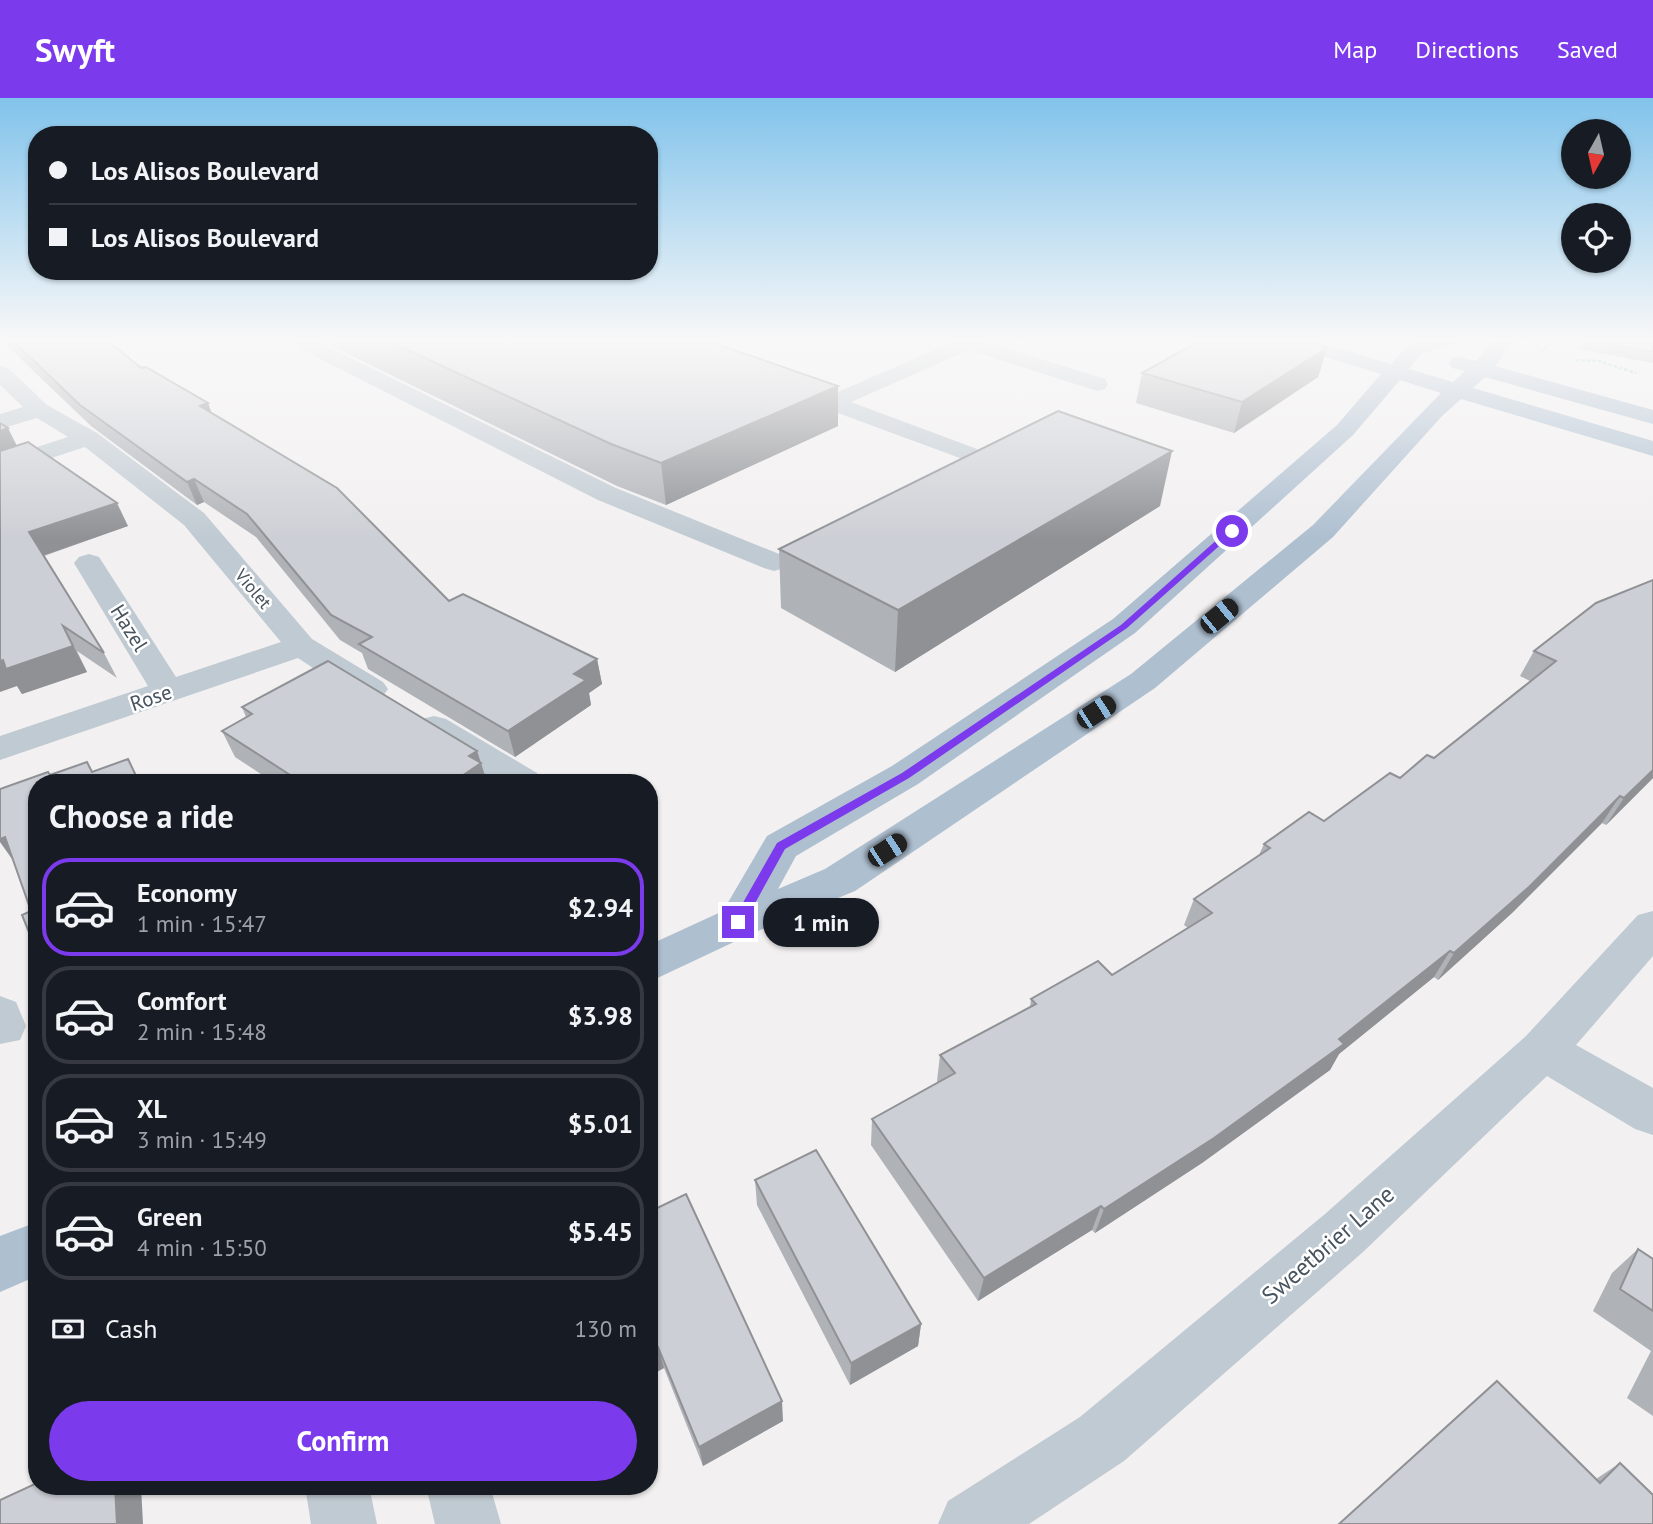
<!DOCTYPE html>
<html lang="en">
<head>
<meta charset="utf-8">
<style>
	body { margin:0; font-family:"PT Sans",sans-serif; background:#20242c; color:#f1f3f6; height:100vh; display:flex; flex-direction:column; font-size:26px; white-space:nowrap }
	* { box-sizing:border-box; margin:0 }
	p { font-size:23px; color:#9ea1a6 }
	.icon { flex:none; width:38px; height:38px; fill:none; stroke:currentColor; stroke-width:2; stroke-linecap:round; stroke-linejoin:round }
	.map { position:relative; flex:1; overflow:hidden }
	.drawer { position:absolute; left:28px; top:676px; width:630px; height:721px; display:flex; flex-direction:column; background:#171b24; border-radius:28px; box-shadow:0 2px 5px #0004 }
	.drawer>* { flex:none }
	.banner { position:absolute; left:28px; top:28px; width:630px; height:154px; border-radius:28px; box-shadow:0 2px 5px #0004; display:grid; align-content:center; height:154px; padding:0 21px; background:#171b24 }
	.needle { width:46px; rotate:188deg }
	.tools { position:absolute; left:1561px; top:21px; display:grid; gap:14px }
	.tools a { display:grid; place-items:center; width:70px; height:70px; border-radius:50%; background:#171b24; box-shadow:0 2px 5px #0004; font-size:35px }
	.end { position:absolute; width:32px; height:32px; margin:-16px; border:9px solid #7c3aed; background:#fff; box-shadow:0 0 0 4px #fff }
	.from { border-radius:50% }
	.bubble { position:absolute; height:49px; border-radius:24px; background:#171b24; box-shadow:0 2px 5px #0004; font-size:23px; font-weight:700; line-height:49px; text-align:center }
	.car { position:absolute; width:21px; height:42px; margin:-21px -10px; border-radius:9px; box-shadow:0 0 5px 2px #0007; background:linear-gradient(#222 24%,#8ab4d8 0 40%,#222 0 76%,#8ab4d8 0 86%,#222 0) }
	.banner b { display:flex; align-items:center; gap:24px; height:66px; font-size:26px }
	.banner b+b { border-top:2px solid #363941 }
	.banner i { width:18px; height:18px; background:#f1f3f6 }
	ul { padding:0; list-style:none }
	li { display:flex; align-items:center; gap:21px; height:98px; margin:0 14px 10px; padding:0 7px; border:4px solid #363941; border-radius:28px }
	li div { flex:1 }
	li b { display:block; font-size:26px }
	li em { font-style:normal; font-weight:700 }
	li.active { border-color:#7c3aed }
	li>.icon { width:63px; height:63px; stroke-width:1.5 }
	h2 { padding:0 21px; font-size:32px; line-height:84px }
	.pay { display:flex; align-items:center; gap:18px; height:77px; padding:0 21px; font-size:26px }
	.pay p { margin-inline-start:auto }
	.button { display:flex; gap:14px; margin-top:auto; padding:14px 21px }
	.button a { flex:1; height:80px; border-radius:42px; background:#7c3aed; color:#fff; font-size:28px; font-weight:700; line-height:80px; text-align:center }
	header { display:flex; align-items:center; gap:42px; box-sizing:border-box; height:98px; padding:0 35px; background:#7c3aed; color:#fff }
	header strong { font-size:33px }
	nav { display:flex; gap:38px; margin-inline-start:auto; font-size:24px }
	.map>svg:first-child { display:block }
</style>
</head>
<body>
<header>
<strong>Swyft</strong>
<nav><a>Map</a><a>Directions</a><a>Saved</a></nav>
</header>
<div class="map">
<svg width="1653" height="1426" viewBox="0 0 1653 1426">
	<rect width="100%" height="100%" fill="#f2f0f0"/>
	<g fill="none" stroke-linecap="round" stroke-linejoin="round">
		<g stroke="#72d1a3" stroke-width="2.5" stroke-dasharray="3.5 2" stroke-linecap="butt">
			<polyline points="1541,255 1553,241"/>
			<polyline points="1576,262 1599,263 1636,275"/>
		</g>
		<g fill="#c0cad2" fill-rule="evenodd">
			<polygon points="286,241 312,241 616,390 784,458 789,464 784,470 774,473 764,470 598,402 289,245"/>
			<polygon points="944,241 987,241 985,244 1105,281 1108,286 1105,291 1097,293 969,252 851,304 977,351 980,356 977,361 968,363 781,294 778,289 781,284 797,284 831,297 948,246"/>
			<path d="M 0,268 L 8,270 L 47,307 L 97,335 L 204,415 L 312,541 L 383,584 L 388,591 L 383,598 C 354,605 322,575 298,560 L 0,662 L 0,638 L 148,588 L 74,465 L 79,459 L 89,456 L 99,459 L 176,579 L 281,544 L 184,427 L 85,349 L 0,377 L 0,361 L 68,339 L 37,320 L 0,331 L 0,316 L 23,309 L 0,287 Z"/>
			<polygon points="434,618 446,621 537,675 543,684 497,684 422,637 416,629 422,621"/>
			<polygon points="1653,813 1653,858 1576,947 1653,990 1653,1037 1635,1031 1547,978 1363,1154 1124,1363 1029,1426 938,1426 948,1403 1080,1319 1325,1116 1526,938 1638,817"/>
			<polygon points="0,898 16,904 26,928 20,942 0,946"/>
			<polygon points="305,1388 369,1388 377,1426 311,1426"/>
			<polygon points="426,1388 490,1388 501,1426 435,1426"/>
		</g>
		<g fill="#aebfd0" fill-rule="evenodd">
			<path d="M 1276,241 L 1308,241 L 1391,266 C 1415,238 1424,241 1459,241 L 1456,245 L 1421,256 L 1409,271 L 1453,284 L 1465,273 L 1452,270 L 1449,265 L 1452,260 L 1460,259 L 1476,263 L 1494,241 L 1515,241 L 1495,268 L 1653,312 L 1653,326 L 1485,279 L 1473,290 L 1653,343 L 1653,358 L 1461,301 L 1442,318 L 1333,439 L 1155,590 L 855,793 L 753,835 L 649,884 L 649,847 L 723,813 L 767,738 L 892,668 L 1113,521 L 1337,327 L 1381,276 L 1279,245 ZM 1400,282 L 1441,295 L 1313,427 L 1131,576 L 825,771 L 778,791 L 796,758 L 918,686 L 1135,535 L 1353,337 Z"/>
			<polygon points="37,1124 37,1178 0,1194 0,1138"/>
		</g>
	</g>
	<g fill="#afb2b7">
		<polygon points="0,241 100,241 141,270 211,314 449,503 597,561 602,586 589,595 591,607 515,659 368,571 362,555 340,542 256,439 204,404 197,407 91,328"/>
		<polygon points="326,241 702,241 838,288 838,328 666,407 617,388 332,248 330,243"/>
		<polygon points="1582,241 1653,241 1653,265 1578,251"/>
		<polygon points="1327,250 1318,279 1234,335 1136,305 1142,275"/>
		<polygon points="17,348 128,428 44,458 104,555 117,580 77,553 87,574 22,596 17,588"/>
		<polygon points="1160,408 895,574 781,510 779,451"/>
		<polygon points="1596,505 1653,680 1606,727 1602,725 1512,815 1438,882 1434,879 1339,956 1330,972 1202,1065 1095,1135 1092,1132 978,1203 871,1047 872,1021 938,985 937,983 940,957 1030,909 1031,901 1112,877 1188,830 1184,827 1194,801 1259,757 1264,746 1324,723 1434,660 1530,583 1520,578 1534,553"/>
		<polygon points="242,609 477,653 487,684 273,684 235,659 222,633 246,619"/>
		<polygon points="755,1082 921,1226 918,1248 850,1287 757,1107"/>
		<polygon points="649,1114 783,1323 703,1368 664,1270 649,1278"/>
		<polygon points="1638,1151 1653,1161 1653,1318 1627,1300 1651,1253 1593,1213 1612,1175"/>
		<polygon points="1620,1365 1653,1397 1339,1426 1596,1381"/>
	</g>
	<g fill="#8f9195">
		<polygon points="1327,250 1318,279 1234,335 1242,304"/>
		<polygon points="838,288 838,328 666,407 661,365"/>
		<polygon points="208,305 216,327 200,308"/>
		<polygon points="8,330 19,352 0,359 0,333"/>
		<polygon points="1172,353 1160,408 895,574 898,512"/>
		<polygon points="194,381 204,404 197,407 187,384"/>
		<polygon points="117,405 128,428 42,458 29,434"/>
		<polygon points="63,528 87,574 22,596 17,588 0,594 0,563"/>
		<polygon points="597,561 602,586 589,595 591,607 515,659 508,633 574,576"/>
		<polygon points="477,653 487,684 453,684 469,658"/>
		<polygon points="1653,672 1653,680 1606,727 1624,700"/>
		<polygon points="1620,698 1602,725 1512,815 1438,882 1454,855"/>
		<polygon points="5,739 17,768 0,744 0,741"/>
		<polygon points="1450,853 1434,879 1339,956 1330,972 1202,1065 1095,1135 1104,1111 1339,941"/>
		<polygon points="1101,1108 1092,1132 978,1203 984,1180"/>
		<polygon points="921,1226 918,1248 850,1287 851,1265"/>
		<polygon points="658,1249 664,1270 649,1278 649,1253"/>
		<polygon points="782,1303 783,1323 703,1368 699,1349"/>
		<polygon points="115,1388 141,1388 143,1426 117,1426"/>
	</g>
	<g fill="#cccfd5" stroke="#8f9195" stroke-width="2">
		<polygon points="11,241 100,241 116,249 141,270 146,269 208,305 200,308 337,390 449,503 463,496 597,561 574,576 586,582 508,633 359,546 372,539 331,517 247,416 194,381 187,384 80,307"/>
		<polygon points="384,241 702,241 838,288 661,365 611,346"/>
		<polygon points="1203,241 1292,241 1327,250 1242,304 1142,275"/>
		<polygon points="1582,241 1653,241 1653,254"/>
		<polygon points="1058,313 1172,353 898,512 779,451"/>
		<polygon points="0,325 8,330 0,333"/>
		<polygon points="28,344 117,405 29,434 104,555 63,528 73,548 6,571 3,562 0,563 0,353"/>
		<polygon points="1653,482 1653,672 1624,700 1620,698 1529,789 1454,855 1450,853 1339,941 1344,946 1214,1040 1104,1111 1101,1108 984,1180 872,1021 955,975 940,957 1036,906 1031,901 1098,863 1112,877 1212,815 1194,801 1270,750 1264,746 1309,714 1324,723 1390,675 1400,680 1427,657 1434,660 1556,563 1534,553 1596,505"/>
		<polygon points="328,563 477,653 469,658 481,665 453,684 301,684 222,633 252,616 242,609"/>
		<polygon points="128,661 139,684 37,684 37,854 22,817 31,813 5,739 0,741 0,691 48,674 50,677 87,664 92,674"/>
		<polygon points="816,1052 921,1226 851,1265 755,1082"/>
		<polygon points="686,1096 782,1303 699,1349 658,1249 649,1253 649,1114"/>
		<polygon points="1638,1151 1653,1161 1653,1213 1620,1191"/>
		<polygon points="1497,1283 1600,1385 1620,1365 1653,1397 1653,1426 1339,1426"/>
		<polygon points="37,1385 37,1388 115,1388 117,1426 0,1426 0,1402"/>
	</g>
	<linearGradient id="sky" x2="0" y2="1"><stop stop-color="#81c3eb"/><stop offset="0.55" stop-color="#f9f8f8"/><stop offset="1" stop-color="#f9f8f8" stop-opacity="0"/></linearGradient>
	<rect width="1653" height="441" fill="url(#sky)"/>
	<polygon fill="#7c3aed" points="1229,431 1236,433 1127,530 909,680 785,751 743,827 734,827 732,824 777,745 902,675 1121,527"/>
	<g text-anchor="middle" stroke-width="5" stroke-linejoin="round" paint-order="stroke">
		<g font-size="18" fill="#47535e" stroke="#fff">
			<text transform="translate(253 491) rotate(50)" y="6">Violet</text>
		</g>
		<g font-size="21" fill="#47535e" stroke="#fff">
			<text transform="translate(129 530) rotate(58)" y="7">Hazel</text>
			<text transform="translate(151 600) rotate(-19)" y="7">Rose</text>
		</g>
		<g font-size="24" fill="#47535e" stroke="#fff">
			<text transform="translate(1328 1147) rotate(-41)" y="8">Sweetbrier Lane</text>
		</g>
	</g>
</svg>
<div class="tools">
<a><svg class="needle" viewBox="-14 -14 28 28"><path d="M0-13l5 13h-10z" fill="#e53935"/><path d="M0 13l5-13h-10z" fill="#9ea1a6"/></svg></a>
<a><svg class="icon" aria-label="locate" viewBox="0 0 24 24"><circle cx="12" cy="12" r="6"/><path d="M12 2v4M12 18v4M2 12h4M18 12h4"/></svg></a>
</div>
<i class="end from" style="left:1232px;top:433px"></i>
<i class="end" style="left:738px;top:824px"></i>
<div class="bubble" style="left:763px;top:800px;width:116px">1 min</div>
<i class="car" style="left:1219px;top:518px;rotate:51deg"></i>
<i class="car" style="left:1096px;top:614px;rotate:57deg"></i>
<i class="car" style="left:887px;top:752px;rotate:57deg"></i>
<div class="banner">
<b><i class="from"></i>Los Alisos Boulevard</b>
<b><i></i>Los Alisos Boulevard</b>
</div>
<section class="drawer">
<h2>Choose a ride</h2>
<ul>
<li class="active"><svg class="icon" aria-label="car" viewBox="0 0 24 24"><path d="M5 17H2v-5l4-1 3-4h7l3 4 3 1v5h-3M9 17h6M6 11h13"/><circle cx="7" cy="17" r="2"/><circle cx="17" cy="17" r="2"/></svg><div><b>Economy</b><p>1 min · 15:47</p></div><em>$2.94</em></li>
<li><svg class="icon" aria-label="car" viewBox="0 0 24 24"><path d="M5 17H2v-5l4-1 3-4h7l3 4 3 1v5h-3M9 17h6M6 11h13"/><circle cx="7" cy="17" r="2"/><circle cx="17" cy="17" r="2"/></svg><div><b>Comfort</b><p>2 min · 15:48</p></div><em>$3.98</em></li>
<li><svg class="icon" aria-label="car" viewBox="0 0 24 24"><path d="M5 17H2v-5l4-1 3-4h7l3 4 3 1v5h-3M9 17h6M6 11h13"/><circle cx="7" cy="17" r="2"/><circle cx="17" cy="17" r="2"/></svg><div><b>XL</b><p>3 min · 15:49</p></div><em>$5.01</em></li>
<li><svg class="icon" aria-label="car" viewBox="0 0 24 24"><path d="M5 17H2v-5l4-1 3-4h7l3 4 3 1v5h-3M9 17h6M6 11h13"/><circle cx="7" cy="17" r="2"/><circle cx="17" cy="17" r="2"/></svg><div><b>Green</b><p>4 min · 15:50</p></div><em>$5.45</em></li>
</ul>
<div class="pay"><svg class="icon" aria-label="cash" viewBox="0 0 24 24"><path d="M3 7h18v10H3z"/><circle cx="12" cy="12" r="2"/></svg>Cash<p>130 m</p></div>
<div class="button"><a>Confirm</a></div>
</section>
</div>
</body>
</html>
